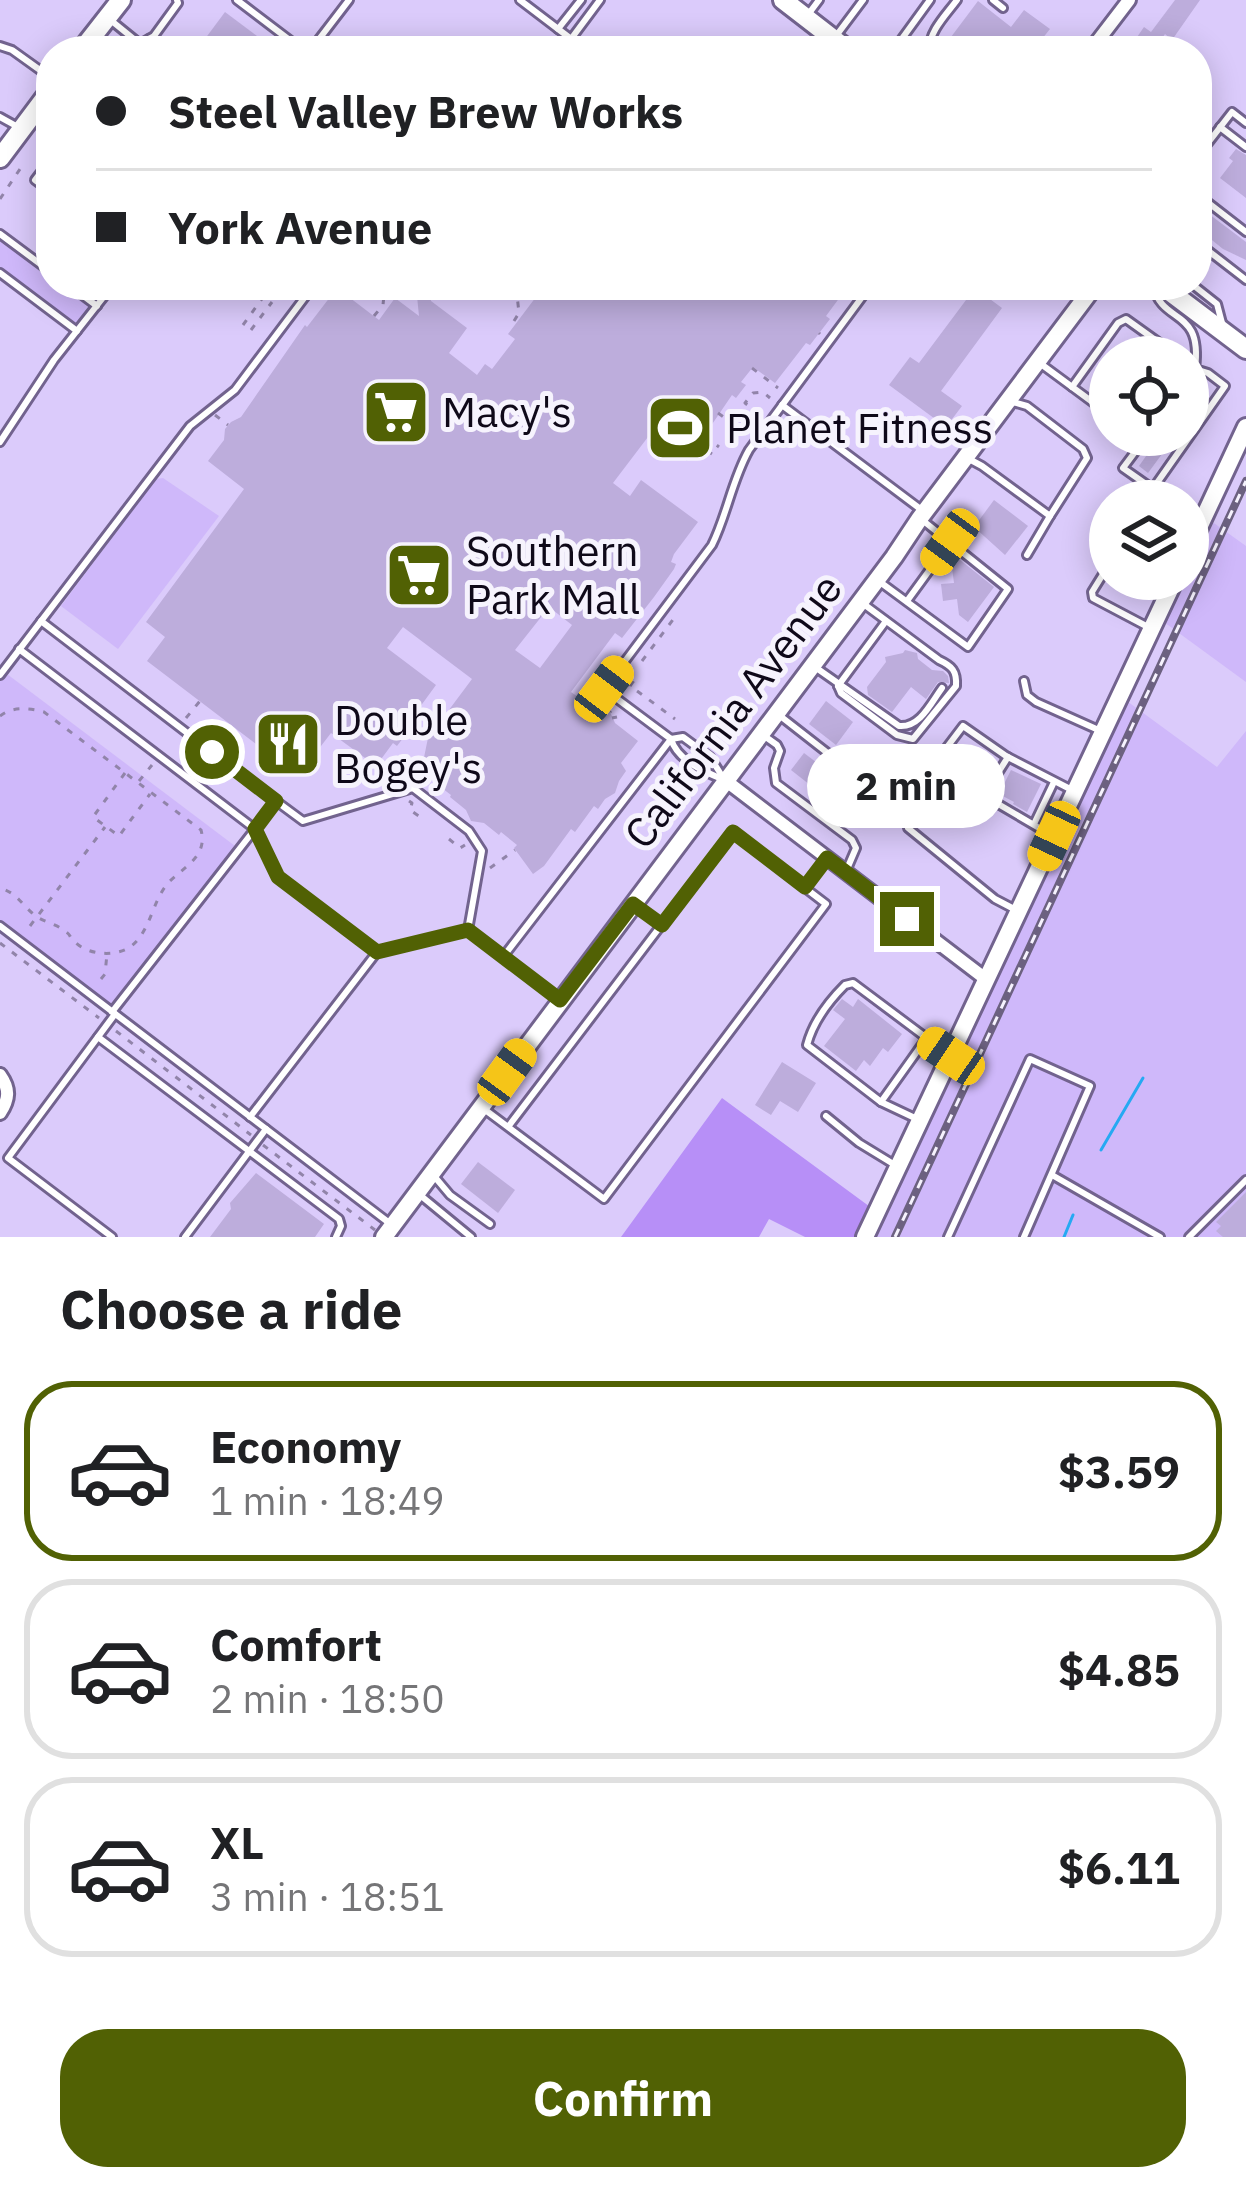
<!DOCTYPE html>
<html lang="en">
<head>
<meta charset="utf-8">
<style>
	body { margin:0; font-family:"IBM Plex Sans",sans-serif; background:#f2f2f2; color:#202124; height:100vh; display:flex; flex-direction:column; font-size:45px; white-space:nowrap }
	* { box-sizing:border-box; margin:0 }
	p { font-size:39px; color:#757577 }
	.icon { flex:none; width:66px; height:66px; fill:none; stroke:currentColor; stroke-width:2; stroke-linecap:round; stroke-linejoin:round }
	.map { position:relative; height:1237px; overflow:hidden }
	.side { display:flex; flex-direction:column; background:#fff; flex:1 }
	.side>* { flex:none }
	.top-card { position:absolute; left:36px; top:36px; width:1176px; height:264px; border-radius:48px; box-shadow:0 6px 30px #0003; display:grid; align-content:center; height:264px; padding:0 60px; background:#fff }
	.tools { position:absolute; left:1089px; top:336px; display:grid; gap:24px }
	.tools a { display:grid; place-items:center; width:120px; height:120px; border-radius:50%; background:#fff; box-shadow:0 6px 30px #0003; font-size:60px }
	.end { position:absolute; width:54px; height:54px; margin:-27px; border:15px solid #516104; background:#fff; box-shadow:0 0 0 6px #fff }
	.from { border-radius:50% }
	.bubble { position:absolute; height:84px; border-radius:42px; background:#fff; box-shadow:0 6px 30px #0003; font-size:39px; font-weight:700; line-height:84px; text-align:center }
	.car { position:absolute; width:36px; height:72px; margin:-36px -18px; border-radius:15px; box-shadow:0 0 9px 3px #0007; background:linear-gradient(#f5c518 24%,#345 0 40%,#f5c518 0 76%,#345 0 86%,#f5c518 0) }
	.top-card b { display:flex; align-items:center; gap:42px; height:114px; font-size:45px }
	.top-card b+b { border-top:3px solid #e0e0e0 }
	.top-card i { width:30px; height:30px; background:#202124 }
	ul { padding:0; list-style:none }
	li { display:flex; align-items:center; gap:36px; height:180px; margin:0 24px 18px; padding:0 36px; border:6px solid #e0e0e0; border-radius:48px }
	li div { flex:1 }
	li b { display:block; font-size:45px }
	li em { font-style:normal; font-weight:700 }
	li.selected { border-color:#516104 }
	li>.icon { width:108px; height:108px; stroke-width:1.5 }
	h2 { padding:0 60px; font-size:54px; line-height:144px }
	.button { display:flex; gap:24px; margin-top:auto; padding:24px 60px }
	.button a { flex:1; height:138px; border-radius:48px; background:#516104; color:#fff; font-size:48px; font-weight:700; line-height:138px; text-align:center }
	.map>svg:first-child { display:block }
</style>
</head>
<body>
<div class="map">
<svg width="1246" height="1237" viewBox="0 0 1246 1237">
	<rect width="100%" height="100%" fill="#dbcbfb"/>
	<g fill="#cfb8fa">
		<polygon points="0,234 51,272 51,285 69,285 97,306 77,331 0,273"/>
		<polygon points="163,478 219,516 118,649 61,606 156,479"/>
		<polygon points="1204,516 1246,546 1246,682 1157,617 1175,579 1188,579 1188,551"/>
		<polygon points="3,671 239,849 112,1012 0,926 0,675"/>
		<polygon points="1120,696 1217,767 1246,731 1246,1237 865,1237"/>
	</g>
	<polygon fill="#b78ff7" points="722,1098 877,1212 865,1237 805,1237 769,1219 759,1237 621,1237"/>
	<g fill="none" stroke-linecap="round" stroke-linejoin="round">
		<g stroke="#26a9f2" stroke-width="3">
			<polyline points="1101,1150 1143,1078"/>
			<polyline points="1064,1237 1073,1215"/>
		</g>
	</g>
	<g fill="#bdaddc" fill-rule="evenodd">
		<polygon points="1175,0 1200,0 1172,40 1165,34 1153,51 1150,51 1135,40 1144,27 1151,32"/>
		<polygon points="978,1 1011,27 1024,10 1050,29 1042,39 1057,51 1003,51 993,43 987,51 953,51 945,45"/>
		<polygon points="225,12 277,51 196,51"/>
		<polygon points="1236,149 1246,155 1246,198 1220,178 1233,161 1229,158"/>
		<polygon points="1197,205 1246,242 1246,260 1223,249 1197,228"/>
		<path d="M 545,285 L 849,285 L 826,316 L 830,319 L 810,345 L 806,343 L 775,383 L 753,367 L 741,382 L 746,385 L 736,398 L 732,395 L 687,461 L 651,433 L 613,483 L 630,496 L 641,480 L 698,522 L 674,554 L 671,562 L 676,564 L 674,569 L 654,597 L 622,638 L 615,633 L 571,692 L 598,711 L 610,712 L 615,723 L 638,741 L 621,763 L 626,771 L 619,781 L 615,793 L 605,799 L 598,809 L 594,806 L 575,832 L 571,829 L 544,866 L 533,874 L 514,848 L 517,845 L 501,832 L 499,835 L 484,823 L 471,821 L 466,810 L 450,797 L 451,795 L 421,772 L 428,738 L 472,679 L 403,627 L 387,648 L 436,685 L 409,722 L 413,725 L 397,746 L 393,743 L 376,766 L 331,733 L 298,776 L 147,661 L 165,637 L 146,622 L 244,489 L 208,461 L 224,440 L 225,429 L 231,422 L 241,417 L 305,325 L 307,327 L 337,288 L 379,320 L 395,298 L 419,316 L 417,296 L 430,294 L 431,301 L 467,328 L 449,353 L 477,375 L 485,364 L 492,369 L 515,339 L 508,334 ZM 549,607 L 572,625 L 540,668 L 515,650 Z"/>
		<polygon points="975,288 1002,308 941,391 962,406 946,427 889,385 910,357 919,363"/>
		<polygon points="1161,435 1176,435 1148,473 1139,466"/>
		<polygon points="994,500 1028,526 1005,555 974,527"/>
		<polygon points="959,559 994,587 968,622 959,615 957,599 943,601 941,584 954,583 952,568"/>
		<polygon points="905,650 917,653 918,659 932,670 943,671 948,676 949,683 938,682 926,699 911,687 892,712 868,695 867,687 886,662 885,657 903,653"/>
		<polygon points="826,701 853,722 836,745 809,724"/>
		<polygon points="804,753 870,803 856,821 791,770"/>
		<polygon points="1011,770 1041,784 1027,812 1013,804 1014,802 999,794"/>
		<polygon points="842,999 853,1007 858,999 902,1034 888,1052 883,1048 870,1066 864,1060 856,1071 824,1046 845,1019 833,1010"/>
		<polygon points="782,1062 816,1083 798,1112 780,1101 771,1115 755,1105"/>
		<polygon points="478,1162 515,1190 498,1213 461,1184"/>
		<polygon points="256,1173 324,1224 315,1237 210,1237 231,1209 230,1203"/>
		<polygon points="1246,1192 1246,1237 1223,1237 1216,1231 1221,1226 1216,1222"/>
	</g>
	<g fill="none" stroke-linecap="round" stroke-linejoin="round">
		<g stroke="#72638e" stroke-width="12">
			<g id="lane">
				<polyline points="237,0 304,51"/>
				<polyline points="520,0 587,51"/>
				<polyline points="993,0 1003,8"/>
				<polyline points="807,16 819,0"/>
				<polyline points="108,18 140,44 135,51"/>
				<polyline points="558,29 581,0"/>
				<polyline points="836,36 863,0"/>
				<polyline points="149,39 165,51"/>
				<polyline points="571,39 600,0"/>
				<polyline points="140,44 154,36 178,3 177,0"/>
				<polyline points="0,46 12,50 51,78"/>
				<polyline points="310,51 349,0"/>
				<polyline points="893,51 930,0"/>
				<path d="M 929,51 C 929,31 946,15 957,0"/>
				<polyline points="0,117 18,127"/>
				<polyline points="1220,127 1246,147"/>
				<polyline points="1197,157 1232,112 1246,123"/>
				<polyline points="51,159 35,180 51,192"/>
				<polyline points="1197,194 1246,232"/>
				<polyline points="0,234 51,272"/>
				<polyline points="1197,242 1246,280"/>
				<polyline points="0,273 77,331"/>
				<polyline points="69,285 97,306"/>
				<polyline points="1193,285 1217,304 1222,323"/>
				<polyline points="1188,363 1195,369 1188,379"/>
				<polyline points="1041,364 1110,415"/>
				<polyline points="1072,387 1118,323 1126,319 1179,357"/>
				<polyline points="782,405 923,511"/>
				<polyline points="1144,440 1123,468 1170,501"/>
				<polyline points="0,442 54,360 113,285"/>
				<polyline points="969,459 982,466 1050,516 1087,458 1083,449 1027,406 1013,402"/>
				<path d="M 1152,490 L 1225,386 L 1208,373 L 1195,369 C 1203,306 1162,326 1153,285"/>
				<polyline points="1027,555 1050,516"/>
				<polyline points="1110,563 1092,592 1093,598 1148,627"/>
				<polyline points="1150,579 1168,588"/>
				<polyline points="880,582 968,647 1008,589 921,519"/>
				<polyline points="907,601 950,542"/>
				<polyline points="41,621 276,801 255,829 278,877 377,952"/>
				<polyline points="19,649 255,829 112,1012"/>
				<path d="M 815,667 L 899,726 C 920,728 931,703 942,688"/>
				<polyline points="0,675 190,426 235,390 314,285"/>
				<polyline points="1024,681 1027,695 1036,702 1103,732"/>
				<path d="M 838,686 L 841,693 L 897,735 L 913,739 L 956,686 C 957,671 952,666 939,660 L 865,605"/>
				<polyline points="838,686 886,621"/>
				<polyline points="779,715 857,776"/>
				<polyline points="763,735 777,745 780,751 774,768 776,783 852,840 856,848 847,869"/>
				<polyline points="671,739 683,737 710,757 722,776"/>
				<path d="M 722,779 C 703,771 677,760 671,739 L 604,689 L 712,545 C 727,515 732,480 749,450 L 871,285"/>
				<polyline points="984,795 1008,757"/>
				<polyline points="276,801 303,821 413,788 469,831 482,851 468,930"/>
				<polyline points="1034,824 1054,782"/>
				<polyline points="908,828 995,899 1016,910"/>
				<polyline points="1051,835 988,798 938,759 963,726 1006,756 1072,790"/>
				<polyline points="804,887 827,858"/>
				<polyline points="636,906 662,925"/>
				<polyline points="0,926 388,1222"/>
				<polyline points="468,930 560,1000"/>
				<polyline points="503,957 671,739"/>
				<polyline points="98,1037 339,1219 341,1226 336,1237"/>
				<path d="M 881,1102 L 807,1045 C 813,1022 829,1001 845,985 L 853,983 L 948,1054"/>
				<polyline points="484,1109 604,1199 826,904 732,832 508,1127"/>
				<polyline points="826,1116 859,1143 895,1165"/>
				<polyline points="250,1117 377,952 468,930"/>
				<polyline points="917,1119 881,1102 926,1039"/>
				<polyline points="1052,1175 1160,1237"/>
				<polyline points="434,1176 450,1195 490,1224"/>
				<polyline points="420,1195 471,1237"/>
				<polyline points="112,1237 8,1158 115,1014"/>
				<polyline points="185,1237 266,1129"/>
				<polyline points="948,1237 1030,1059 1090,1086 1024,1237"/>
				<polyline points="1189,1237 1246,1180"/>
			</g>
		</g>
		<g stroke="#72638e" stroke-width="18">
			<g id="street">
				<polyline points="1090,51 1129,0"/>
				<polyline points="725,780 987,980"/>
				<path d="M 0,1075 C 10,1089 9,1099 0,1113"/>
			</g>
		</g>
		<g stroke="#72638e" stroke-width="22">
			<g id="secondary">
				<polyline points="1188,551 1246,427"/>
				<polyline points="384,1237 894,557 920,518 1095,285"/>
				<polyline points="865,1237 1175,579"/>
			</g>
		</g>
		<g stroke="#72638e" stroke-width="24">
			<g id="primary">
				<polyline points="783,0 849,51"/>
				<polyline points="81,51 121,0"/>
				<polyline points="0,158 51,90"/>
				<polyline points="1161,285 1246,349"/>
			</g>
		</g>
		<g stroke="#9184a9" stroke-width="3" stroke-dasharray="6 9" stroke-linecap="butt">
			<polyline points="50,129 51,129"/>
			<polyline points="0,199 22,166"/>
			<polyline points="508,285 525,298 534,291"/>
			<polyline points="374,316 383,305 385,285"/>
			<polyline points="514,321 519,313 517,295"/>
			<polyline points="243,325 264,296"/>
			<polyline points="251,330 272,302"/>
			<polyline points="819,333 820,334"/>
			<polyline points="752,368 778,388"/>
			<polyline points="718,413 736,426"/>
			<polyline points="759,414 745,403 753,393 763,392 770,398"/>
			<polyline points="215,415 228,425"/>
			<polyline points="705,436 719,447"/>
			<polyline points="698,445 712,454"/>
			<polyline points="642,661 675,617"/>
			<polyline points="625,682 675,719"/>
			<polyline points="630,686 638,675"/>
			<polyline points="602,705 604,712"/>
			<polyline points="610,712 611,711"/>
			<path d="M 0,716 C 13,706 29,708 44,712 L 201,830 C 208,856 185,866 169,882 C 152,900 151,932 130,947 C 115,957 89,955 76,943 C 66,934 74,937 62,929 C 55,924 45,922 37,917 C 22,906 18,893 0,888"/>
			<polyline points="186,718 200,701"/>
			<polyline points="612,718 617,717"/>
			<polyline points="125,773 93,817 119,836 150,794"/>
			<polyline points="422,774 420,779 423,781"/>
			<polyline points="139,781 152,765"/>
			<polyline points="409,801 412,803 410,810 423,819"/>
			<polyline points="449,839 460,848 465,845"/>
			<polyline points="490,868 515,850"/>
			<polyline points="30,926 105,827"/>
			<polyline points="0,943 99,1018"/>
			<polyline points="101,979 105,974 107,954"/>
			<polyline points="116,1031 251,1135"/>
			<polyline points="263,1145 375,1230"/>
		</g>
		<use href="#lane" stroke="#fff" stroke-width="6"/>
		<use href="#street" stroke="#fff" stroke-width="12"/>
		<use href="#secondary" stroke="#fff" stroke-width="16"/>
		<use href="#primary" stroke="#fff" stroke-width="18"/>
		<g stroke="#6c6180" stroke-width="8">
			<polyline id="rail" points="895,1237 1246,481"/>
		</g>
		<use href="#rail" stroke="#f6f3fd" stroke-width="3" stroke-dasharray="9" stroke-linecap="butt"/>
	</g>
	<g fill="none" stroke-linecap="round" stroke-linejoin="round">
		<polyline stroke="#516104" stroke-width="15" points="212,752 276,801 255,829 278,877 377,952 468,930 560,1000 633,904 662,925 733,832 805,887 827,858 907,919"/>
	</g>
	<defs>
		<g id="supermarket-square" transform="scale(3.45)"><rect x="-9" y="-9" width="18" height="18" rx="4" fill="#516104" stroke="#f6f3fd"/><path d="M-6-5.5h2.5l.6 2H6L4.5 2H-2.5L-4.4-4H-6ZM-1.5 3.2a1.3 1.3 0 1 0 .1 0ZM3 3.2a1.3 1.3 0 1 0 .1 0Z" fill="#fff"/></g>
		<g id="stadium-square" transform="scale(3.45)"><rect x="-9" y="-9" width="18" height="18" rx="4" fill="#516104" stroke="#f6f3fd"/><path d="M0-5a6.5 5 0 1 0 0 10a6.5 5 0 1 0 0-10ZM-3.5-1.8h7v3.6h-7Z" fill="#fff"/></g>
		<g id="restaurant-square" transform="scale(3.45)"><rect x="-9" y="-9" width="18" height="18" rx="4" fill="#516104" stroke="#f6f3fd"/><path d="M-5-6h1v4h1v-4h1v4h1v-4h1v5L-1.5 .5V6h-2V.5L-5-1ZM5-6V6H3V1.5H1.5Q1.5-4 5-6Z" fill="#fff"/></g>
	</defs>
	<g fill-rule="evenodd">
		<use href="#supermarket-square" x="396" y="412"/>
		<use href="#stadium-square" x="680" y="428"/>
		<use href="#supermarket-square" x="419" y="575"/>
		<use href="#restaurant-square" x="288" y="744"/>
	</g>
	<g text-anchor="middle" stroke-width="10" stroke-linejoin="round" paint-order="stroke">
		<g font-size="42" fill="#0f0919" stroke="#f6f3fd" text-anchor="start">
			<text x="442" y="427">Macy's</text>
			<text x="726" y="443">Planet Fitness</text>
			<text x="466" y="566">Southern<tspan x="466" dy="48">Park Mall</tspan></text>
			<text x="334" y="735">Double<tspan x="334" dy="48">Bogey's</tspan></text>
		</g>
		<g font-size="42" fill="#0f0919" stroke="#f6f3fd">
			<text transform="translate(733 711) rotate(-53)" y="15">California Avenue</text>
		</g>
	</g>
</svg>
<div class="tools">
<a><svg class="icon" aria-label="locate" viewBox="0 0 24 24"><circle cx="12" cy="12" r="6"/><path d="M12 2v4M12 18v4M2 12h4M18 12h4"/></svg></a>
<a><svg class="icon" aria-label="layers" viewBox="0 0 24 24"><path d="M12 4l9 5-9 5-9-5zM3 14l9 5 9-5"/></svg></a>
</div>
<i class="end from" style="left:212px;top:752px"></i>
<i class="end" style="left:907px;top:919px"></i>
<div class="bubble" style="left:807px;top:744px;width:198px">2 min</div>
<i class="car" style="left:950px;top:542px;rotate:216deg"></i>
<i class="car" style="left:604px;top:689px;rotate:37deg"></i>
<i class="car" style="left:1054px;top:836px;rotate:205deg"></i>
<i class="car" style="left:951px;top:1056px;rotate:304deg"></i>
<i class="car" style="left:507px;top:1072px;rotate:36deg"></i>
<div class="top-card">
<b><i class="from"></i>Steel Valley Brew Works</b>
<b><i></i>York Avenue</b>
</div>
</div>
<section class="side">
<h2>Choose a ride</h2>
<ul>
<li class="selected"><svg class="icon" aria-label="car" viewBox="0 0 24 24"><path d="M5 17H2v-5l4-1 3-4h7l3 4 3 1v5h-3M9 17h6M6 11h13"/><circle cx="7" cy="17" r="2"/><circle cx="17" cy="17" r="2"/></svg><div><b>Economy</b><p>1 min · 18:49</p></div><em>$3.59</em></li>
<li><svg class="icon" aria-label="car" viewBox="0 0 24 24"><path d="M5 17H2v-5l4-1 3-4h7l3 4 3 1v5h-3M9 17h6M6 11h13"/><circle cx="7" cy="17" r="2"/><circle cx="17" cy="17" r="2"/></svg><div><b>Comfort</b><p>2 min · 18:50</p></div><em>$4.85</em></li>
<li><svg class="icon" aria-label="car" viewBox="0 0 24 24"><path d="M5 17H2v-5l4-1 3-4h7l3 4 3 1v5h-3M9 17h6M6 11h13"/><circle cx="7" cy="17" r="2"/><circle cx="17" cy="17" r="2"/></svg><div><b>XL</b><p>3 min · 18:51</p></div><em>$6.11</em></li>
</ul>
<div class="button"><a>Confirm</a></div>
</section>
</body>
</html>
